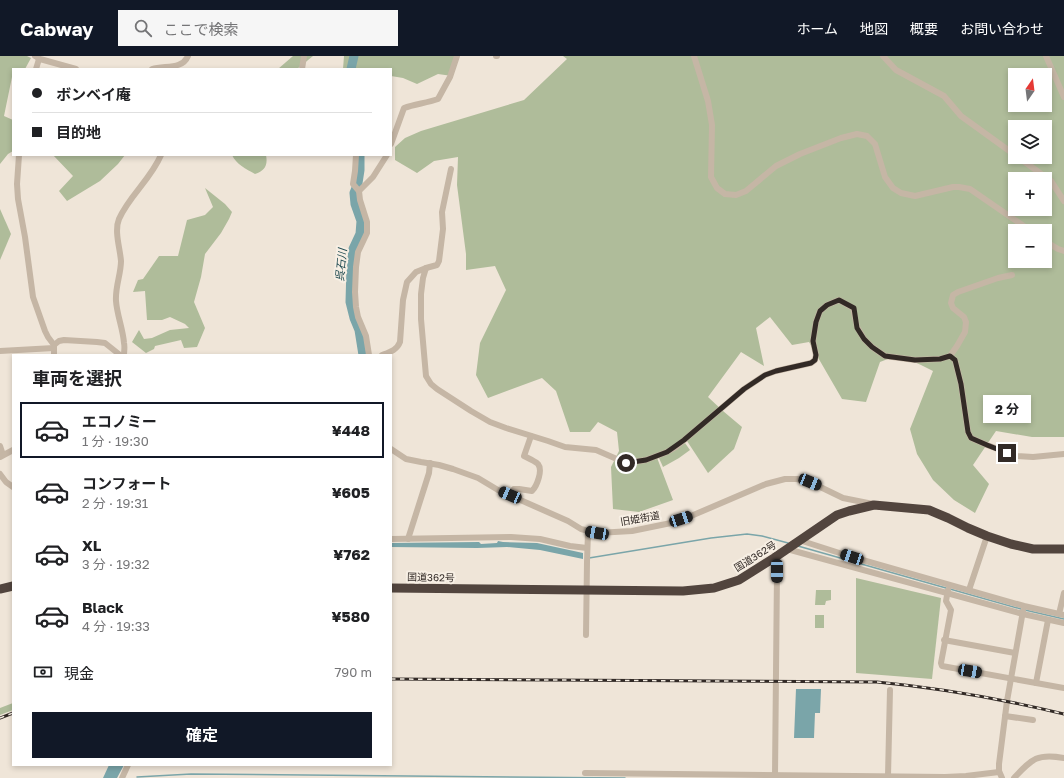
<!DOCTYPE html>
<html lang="ja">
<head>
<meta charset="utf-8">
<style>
	body { margin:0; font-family:"Golos Text","Noto Sans JP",sans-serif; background:#f6f6f6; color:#202124; height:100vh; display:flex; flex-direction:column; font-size:15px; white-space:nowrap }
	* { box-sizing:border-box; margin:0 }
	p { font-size:13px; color:#757577 }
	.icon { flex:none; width:22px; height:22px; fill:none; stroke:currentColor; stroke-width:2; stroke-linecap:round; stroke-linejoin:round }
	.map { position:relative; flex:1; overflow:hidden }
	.details { position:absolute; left:12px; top:298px; width:380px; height:412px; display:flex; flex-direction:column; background:#fff; border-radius:0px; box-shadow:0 2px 6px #0003 }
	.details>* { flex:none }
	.guide { position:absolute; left:12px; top:12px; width:380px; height:88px; border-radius:0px; box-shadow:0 2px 6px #0003; display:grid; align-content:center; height:88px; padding:0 20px; background:#fff }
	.needle { width:26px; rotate:14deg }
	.buttons { position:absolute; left:1008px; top:12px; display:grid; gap:8px }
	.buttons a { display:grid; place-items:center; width:44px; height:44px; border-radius:0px; background:#fff; box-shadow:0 2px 6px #0003; font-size:20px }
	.end { position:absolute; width:18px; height:18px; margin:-9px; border:5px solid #322a26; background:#fff; box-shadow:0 0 0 2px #fff }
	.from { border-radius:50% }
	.bubble { position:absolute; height:28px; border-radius:0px; background:#fff; box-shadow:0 2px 6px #0003; font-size:13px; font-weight:700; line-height:28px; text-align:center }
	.car { position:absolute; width:12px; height:24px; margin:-12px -6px; border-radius:5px; box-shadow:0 0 3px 1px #0007; background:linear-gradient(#222 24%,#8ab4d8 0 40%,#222 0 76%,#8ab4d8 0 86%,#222 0) }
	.guide b { display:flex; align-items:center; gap:14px; height:38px; font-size:15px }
	.guide b+b { border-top:1px solid #e0e0e0 }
	.guide i { width:10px; height:10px; background:#202124 }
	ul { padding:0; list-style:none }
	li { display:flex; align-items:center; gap:12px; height:56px; margin:0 8px 6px; padding:0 12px; border:2px solid transparent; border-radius:0px }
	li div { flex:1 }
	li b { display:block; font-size:15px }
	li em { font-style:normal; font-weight:700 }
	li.current { border-color:#111827 }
	li>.icon { width:36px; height:36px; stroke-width:1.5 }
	h2 { padding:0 20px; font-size:18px; line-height:48px }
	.pay { display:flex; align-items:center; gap:10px; height:44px; padding:0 20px; font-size:15px }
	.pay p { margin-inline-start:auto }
	.primary-button { display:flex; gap:8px; margin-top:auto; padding:8px 20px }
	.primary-button a { flex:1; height:46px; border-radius:0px; background:#111827; color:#fff; font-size:16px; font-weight:700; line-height:46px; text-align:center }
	header { display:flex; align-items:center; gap:24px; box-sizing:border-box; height:56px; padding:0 20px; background:#111827; color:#fff }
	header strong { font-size:19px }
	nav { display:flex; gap:22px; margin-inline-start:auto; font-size:14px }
	.search { width:280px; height:36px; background:#f6f6f6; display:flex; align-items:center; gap:10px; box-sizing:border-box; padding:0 14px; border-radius:0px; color:#757577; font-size:15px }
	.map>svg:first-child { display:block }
</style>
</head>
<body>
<header>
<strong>Cabway</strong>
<div class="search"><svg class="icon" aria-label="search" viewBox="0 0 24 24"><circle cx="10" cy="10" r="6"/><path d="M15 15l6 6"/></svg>ここで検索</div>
<nav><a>ホーム</a><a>地図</a><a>概要</a><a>お問い合わせ</a></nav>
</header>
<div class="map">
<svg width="1064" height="722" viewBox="0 0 1064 722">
	<rect width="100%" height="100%" fill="#efe5d8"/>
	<g fill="#afbc9a" fill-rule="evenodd">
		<polygon points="0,0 27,0 31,2 25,13 13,13 13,20 12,21 4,60 13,64 13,95 8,98 0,108"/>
		<polygon points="293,0 313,0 297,13 278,13"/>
		<polygon points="344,0 458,0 452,20 438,18 417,28 403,22 391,20 391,13 343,13"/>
		<path d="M 563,0 L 1064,0 L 1064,381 L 1032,381 L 996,375 L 973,409 L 989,428 L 975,457 L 954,444 L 933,424 L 917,398 L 910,373 L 933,315 L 921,309 L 898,299 L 880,306 L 866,346 L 842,343 L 809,286 L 792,289 L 770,261 L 756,272 L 764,310 L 741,296 L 708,341 L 723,355 L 742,371 L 734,393 L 708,417 L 687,385 L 656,399 L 673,444 L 639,456 L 613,453 L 611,411 L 619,395 L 617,376 L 598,366 L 590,376 L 570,376 L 556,335 L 542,322 L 488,342 L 476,319 L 480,287 L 506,234 L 495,210 L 466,214 L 466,198 L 457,129 L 458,101 L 434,105 L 417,117 L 395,104 L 395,91 L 405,82 L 421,75 L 524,44 L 567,3 ZM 1015,19 L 1045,19 L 1045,49 L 1015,49 ZM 1015,71 L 1045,71 L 1045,101 L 1015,101 ZM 1015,123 L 1045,123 L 1045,153 L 1015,153 ZM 1015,175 L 1045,175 L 1045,205 L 1015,205 Z"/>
		<polygon points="53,99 125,99 118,108 100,125 67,145 59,135 73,120"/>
		<path d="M 232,99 L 266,99 C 268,109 265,115 255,118 C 246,113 236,108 232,99 Z"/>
		<polygon points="205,132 225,148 232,156 229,163 221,177 205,198 201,221 194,246 205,272 197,291 184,292 181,284 155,290 154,293 146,297 132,286 139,274 144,283 152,282 170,274 189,272 185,268 170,261 162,264 147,264 145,235 133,236 138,224 143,223 159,200 178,200 187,164 205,159 213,151"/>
		<polygon points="0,153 11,178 0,204"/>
		<polygon points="685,387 690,394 679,402 663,411 659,402"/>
		<polygon points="856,522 941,542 932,623 856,617"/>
		<polygon points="816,534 831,534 831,544 826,545 825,549 815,549"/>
		<rect x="815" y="559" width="9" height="13"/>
		<polygon points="13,647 13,654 0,659 0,652"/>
	</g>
	<g fill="#7aa5a9">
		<polygon points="498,485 503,486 537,487 583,497 583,503 540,494 507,491 477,492 391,491 391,487 479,486 481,488 497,487"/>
		<polygon points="796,633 821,633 820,657 815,657 814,682 794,682"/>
		<polygon points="109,709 124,709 117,722 103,722"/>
	</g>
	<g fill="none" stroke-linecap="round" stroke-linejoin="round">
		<g stroke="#7aa5a9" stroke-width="1.5">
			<polyline points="798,490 946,532"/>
			<polyline points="589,502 711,482 747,478 762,480 788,487"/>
			<polyline points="950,533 1021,553"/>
			<polyline points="1025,554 1064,563"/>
			<polyline points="137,721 191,718 625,722"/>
		</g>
		<g stroke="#7aa5a9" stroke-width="9">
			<polyline points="351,13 354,0"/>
			<polyline points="360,99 360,114 358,127 354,137 355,148 361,165 360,178 353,193 351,211 350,246 354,262 359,274 363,299"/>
		</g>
		<g stroke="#c5b6a5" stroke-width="6">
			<polyline points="35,0 40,3 76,13"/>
			<polyline points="496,0 497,0"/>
			<polyline points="694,0 708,45 712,69 711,121 717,132 725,138 736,139 746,135 776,110 800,98 841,82 857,78 867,80 875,88 885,121 893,132 901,137 915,140 953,131 959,131 970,133 1031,175"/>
			<polyline points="883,0 896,14 944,40 961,60 1015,99"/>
			<polyline points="1046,0 1064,41"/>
			<polyline points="36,13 39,3"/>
			<path d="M 152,13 C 165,9 182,14 188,0"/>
			<polyline points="302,13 304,0"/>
			<path d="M 391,88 L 404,52 C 415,48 427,47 438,43 L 450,21 L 457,0"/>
			<polyline points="19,99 17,128 18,143 25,181 33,241 45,275 48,281 54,289 54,299"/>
			<polyline points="356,99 355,115 353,128 359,135 360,144 367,166 367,177 358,196 356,211 355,236 356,251 358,261 366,280 369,299"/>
			<polyline points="1018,101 1051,125 1064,145"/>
			<polyline points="359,135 373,121 387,99"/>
			<polyline points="1045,185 1058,193 1064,195"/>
			<polyline points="426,212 437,209 439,205 443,173 442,156 451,113"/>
			<polyline points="54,289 59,285 64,284 97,286 105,287 120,299"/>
			<polyline points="0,295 54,292"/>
			<path d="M 124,299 C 124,295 125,291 124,287 C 123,273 117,259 116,245 C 115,231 121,218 121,205 C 120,192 114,175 119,163 C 129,140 151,123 161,99"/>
			<path d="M 382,299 C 390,296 397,294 400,286 L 403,244 L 407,226 L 416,216 L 426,212 L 423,222 L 421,238 L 421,263 L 426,320 L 431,328 L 437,333 L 471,355 L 490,366 L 506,372 L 548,385 L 565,391 L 596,394 L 626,407 L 646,404 L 667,396 L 676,391 L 744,333 L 765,319 L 776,315 L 811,307 L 815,304 L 816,299 L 813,285 L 816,266 L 820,255 L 827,249 L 839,244 L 853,252 L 857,271 L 864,283 L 872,291 L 885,300 L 915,304 L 940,303 L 950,300 L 957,290 L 965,276 L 966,266 L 964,261 L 953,252 L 951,247 L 953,239 L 958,236 L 998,222 L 1012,219"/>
			<polyline points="950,300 955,304 961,328 968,376 971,382 987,389 1017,400 1033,401 1064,398"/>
			<polyline points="0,390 3,399"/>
			<polyline points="391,393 406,403 421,406 439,409 453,413 478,422 498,434 534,450 568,465 581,473 597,477 632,475 671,467 691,460 766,428 785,423 797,423 810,426 843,442 873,448"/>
			<polyline points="0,401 13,394"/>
			<polyline points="0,418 6,426 13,431"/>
			<path d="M 510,439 L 514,433 L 519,433 L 532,435 C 537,430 543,414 538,408 C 535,405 528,402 524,400 L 531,380"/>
			<polyline points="391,483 511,481 540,483 570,490 587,492"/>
			<polyline points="408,483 429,417 430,407"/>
			<polyline points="799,484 852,501 1024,550 1064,559"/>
			<polyline points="787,493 1023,558 1064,567"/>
			<polyline points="774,502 777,515 775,719"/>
			<polyline points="948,534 946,545 951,554 941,607 942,610 1064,632"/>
			<polyline points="969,534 987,480"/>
			<polyline points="1059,558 1064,537"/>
			<polyline points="586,579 587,506 588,476"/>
			<polyline points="944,584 1015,597"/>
			<polyline points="1036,627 1048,564"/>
			<polyline points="1005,660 1033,664"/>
			<polyline points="585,717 945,721 966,720 999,716"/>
			<polyline points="888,720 890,634"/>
			<polyline points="122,722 128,709"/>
			<polyline points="1002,722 999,715 999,708 1007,645 1023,555"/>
			<path d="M 1014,722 C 1032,703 1037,697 1064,702"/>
		</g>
		<g stroke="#52453e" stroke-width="9">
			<polyline points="391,532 683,535 714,532 739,524 774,502 837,459 849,455 874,449 929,454 948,462 968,472 987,480 1011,488 1033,493 1064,493"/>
			<polyline points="0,533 13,530"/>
		</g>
		<g stroke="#322a26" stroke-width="3">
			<g id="rail">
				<path d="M 391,623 L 877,626 C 940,632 1002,643 1064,658"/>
				<polyline points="0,662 13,657"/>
			</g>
		</g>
		<use href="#rail" stroke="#f7efe4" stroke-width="1.5" stroke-dasharray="4.5" stroke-linecap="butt"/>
	</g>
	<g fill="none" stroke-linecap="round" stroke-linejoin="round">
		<polyline stroke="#322a26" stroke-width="5" points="626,407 646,404 667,396 684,384 744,333 765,319 776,315 811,307 815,304 816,299 813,285 816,266 820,255 827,249 839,244 854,252 857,272 864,283 872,291 885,300 915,304 940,303 950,300 955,304 961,328 968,376 971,382 987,389 1007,397"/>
	</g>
	<g text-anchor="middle" stroke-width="4" stroke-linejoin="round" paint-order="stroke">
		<g font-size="10" fill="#322a26" stroke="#f7efe4">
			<text transform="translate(640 462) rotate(-10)" y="4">旧姫街道</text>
			<text transform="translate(755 500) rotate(-32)" y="4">国道362号</text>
			<text transform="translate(431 521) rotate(1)" y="4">国道362号</text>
		</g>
		<g font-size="11" font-style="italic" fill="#1f4a50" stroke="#f7efe4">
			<text transform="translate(341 209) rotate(-85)" y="4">呉石川</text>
		</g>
	</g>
</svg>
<div class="buttons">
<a><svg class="needle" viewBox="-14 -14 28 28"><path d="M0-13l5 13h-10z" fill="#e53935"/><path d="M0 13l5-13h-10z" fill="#757577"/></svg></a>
<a><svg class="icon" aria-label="layers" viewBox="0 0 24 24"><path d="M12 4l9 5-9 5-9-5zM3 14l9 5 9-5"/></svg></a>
<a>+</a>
<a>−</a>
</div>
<i class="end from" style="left:626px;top:407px"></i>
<i class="end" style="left:1007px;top:397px"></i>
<div class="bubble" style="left:983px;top:339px;width:48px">2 分</div>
<i class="car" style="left:810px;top:426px;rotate:112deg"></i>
<i class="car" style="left:510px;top:439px;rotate:293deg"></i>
<i class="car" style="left:681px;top:463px;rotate:72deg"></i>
<i class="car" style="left:597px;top:477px;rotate:280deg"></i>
<i class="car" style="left:852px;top:501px;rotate:288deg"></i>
<i class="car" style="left:777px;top:515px;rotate:180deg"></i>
<i class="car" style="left:970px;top:615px;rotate:100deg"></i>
<div class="guide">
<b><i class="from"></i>ボンベイ庵</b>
<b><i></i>目的地</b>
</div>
<section class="details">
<h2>車両を選択</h2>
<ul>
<li class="current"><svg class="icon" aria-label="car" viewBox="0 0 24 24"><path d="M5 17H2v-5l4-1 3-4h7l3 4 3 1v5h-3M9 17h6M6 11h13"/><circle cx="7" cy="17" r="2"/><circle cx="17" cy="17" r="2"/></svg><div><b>エコノミー</b><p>1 分 · 19:30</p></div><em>¥448</em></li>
<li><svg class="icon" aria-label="car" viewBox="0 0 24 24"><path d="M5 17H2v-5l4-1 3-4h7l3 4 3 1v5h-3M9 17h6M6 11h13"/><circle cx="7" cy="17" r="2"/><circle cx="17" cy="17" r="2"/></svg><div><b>コンフォート</b><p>2 分 · 19:31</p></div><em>¥605</em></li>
<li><svg class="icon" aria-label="car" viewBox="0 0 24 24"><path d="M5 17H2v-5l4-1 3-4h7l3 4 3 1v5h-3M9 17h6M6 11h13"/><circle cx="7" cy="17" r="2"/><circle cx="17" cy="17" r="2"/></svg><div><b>XL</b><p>3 分 · 19:32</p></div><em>¥762</em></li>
<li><svg class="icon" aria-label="car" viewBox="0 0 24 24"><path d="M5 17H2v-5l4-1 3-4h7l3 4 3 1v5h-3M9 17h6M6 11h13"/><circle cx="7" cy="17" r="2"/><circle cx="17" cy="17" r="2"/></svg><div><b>Black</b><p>4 分 · 19:33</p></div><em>¥580</em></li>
</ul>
<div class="pay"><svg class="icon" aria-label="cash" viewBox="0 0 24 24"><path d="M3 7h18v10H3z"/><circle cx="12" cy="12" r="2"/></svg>現金<p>790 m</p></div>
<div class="primary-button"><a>確定</a></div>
</section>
</div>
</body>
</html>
